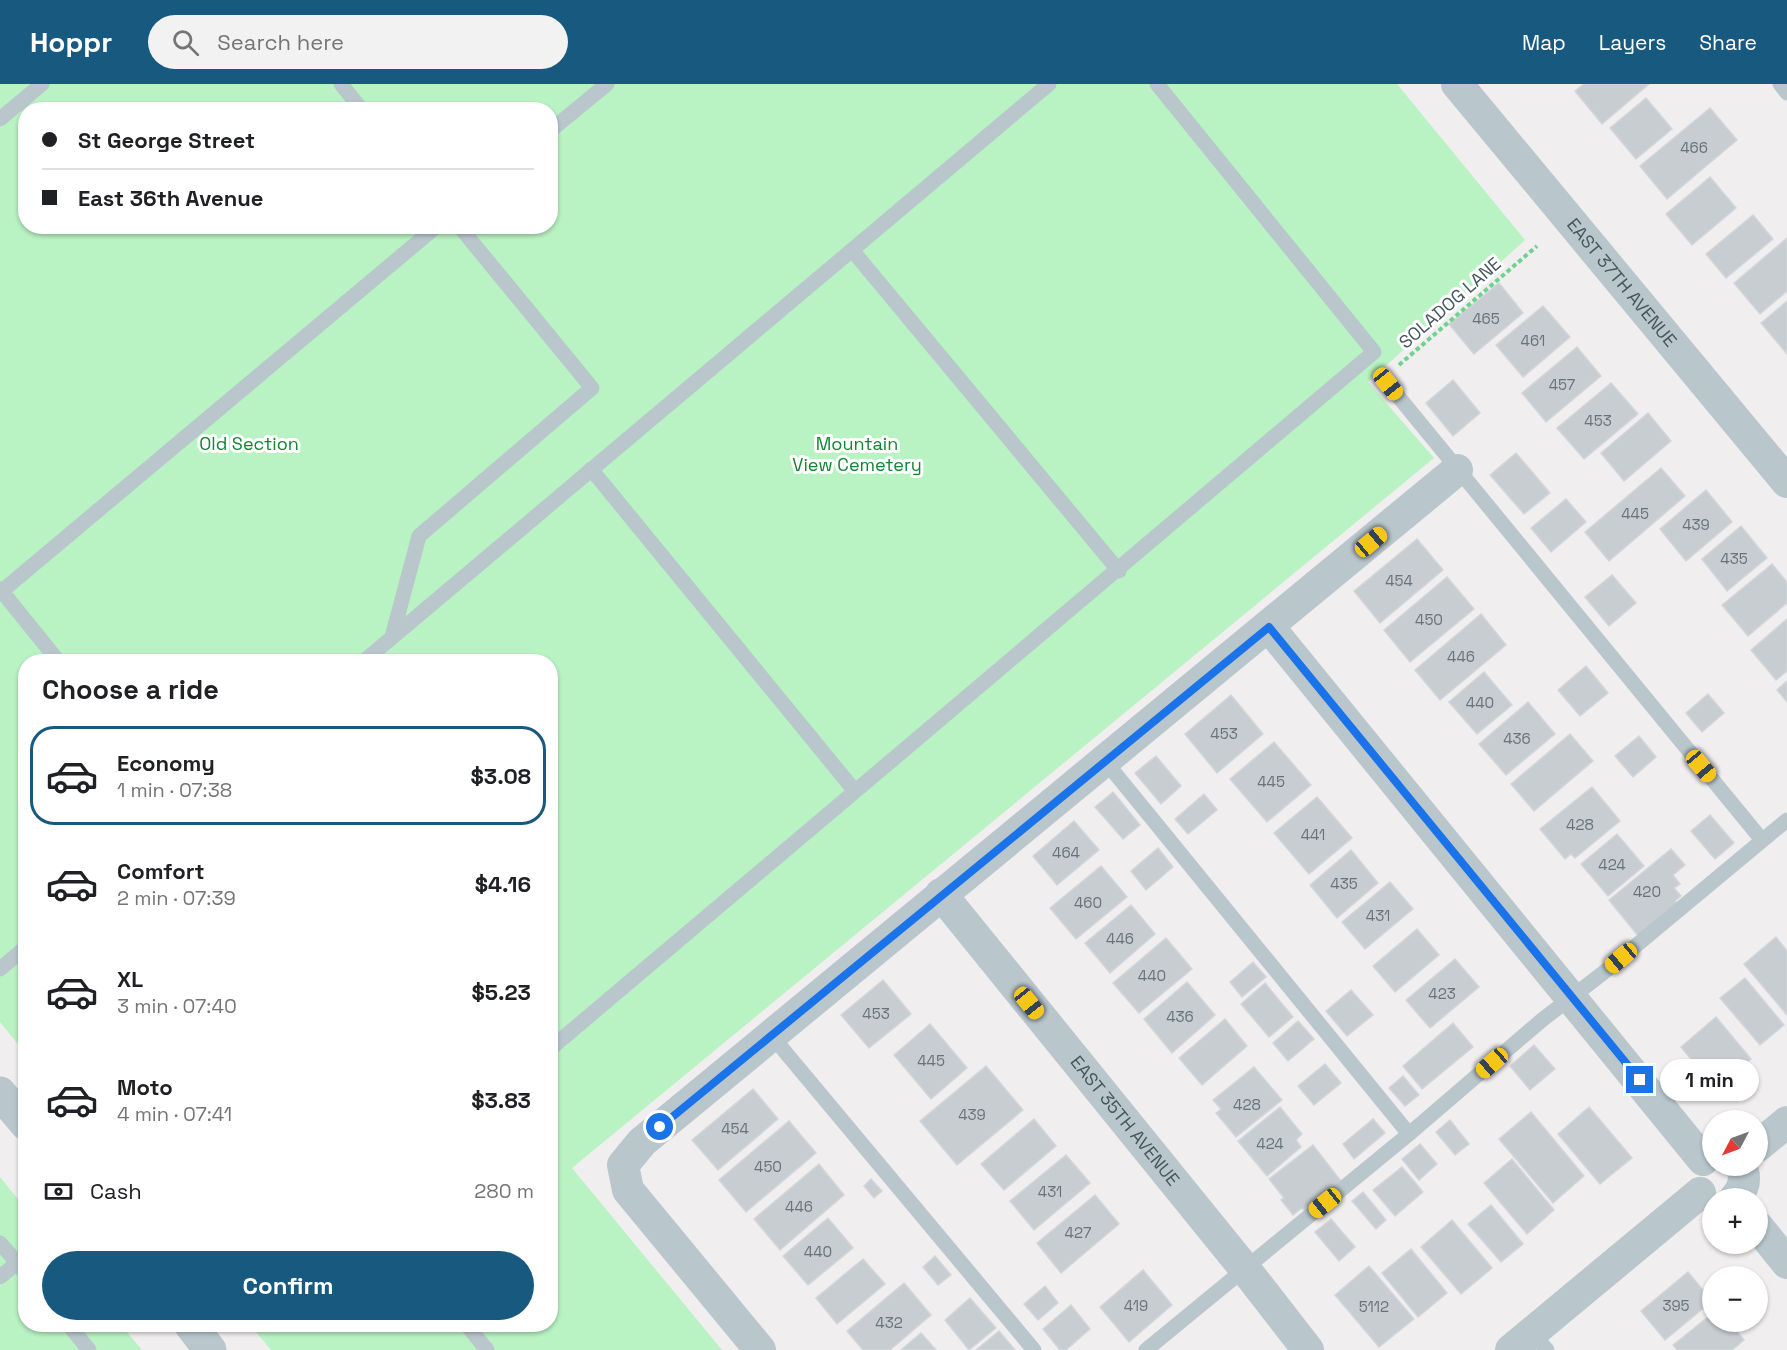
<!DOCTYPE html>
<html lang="en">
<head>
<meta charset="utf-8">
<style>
	body { margin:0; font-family:"Space Grotesk",sans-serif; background:#f2f2f2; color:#202124; height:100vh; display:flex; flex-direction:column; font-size:22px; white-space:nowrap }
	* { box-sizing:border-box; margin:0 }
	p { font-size:20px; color:#757577 }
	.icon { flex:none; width:33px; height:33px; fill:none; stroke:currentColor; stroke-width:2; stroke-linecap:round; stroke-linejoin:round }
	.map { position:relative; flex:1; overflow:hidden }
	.side { position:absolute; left:18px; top:570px; width:540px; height:678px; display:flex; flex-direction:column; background:#fff; border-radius:24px; box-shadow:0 2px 4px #0004 }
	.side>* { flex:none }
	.banner { position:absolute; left:18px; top:18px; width:540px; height:132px; border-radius:24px; box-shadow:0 2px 4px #0004; display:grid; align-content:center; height:132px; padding:0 24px; background:#fff }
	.needle { width:39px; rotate:229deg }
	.buttons { position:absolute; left:1702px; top:1026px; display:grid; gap:12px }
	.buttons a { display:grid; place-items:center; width:66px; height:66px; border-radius:50%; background:#fff; box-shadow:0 2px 4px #0004; font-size:30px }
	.end { position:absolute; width:27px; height:27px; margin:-14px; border:8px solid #1a73e8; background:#fff; box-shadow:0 0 0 3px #fff }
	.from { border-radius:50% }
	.bubble { position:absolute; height:42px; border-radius:21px; background:#fff; box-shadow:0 2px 4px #0004; font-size:20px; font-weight:700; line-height:42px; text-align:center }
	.car { position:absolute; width:18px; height:36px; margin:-18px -9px; border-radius:8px; box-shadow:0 0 4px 2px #0007; background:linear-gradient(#f5c518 24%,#345 0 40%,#f5c518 0 76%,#345 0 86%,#f5c518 0) }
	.banner b { display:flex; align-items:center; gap:21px; height:57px; font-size:22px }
	.banner b+b { border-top:2px solid #e0e0e0 }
	.banner i { width:15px; height:15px; background:#202124 }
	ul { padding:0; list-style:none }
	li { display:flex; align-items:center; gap:18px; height:99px; margin:0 12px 9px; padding:0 12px; border:3px solid transparent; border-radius:24px }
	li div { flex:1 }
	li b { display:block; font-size:22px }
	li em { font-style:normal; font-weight:700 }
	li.active { border-color:#17597f }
	li>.icon { width:54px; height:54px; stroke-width:1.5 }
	h2 { padding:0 24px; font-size:27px; line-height:72px }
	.pay { display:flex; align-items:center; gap:15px; height:66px; padding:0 24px; font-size:22px }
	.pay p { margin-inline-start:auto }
	.cta { display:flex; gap:12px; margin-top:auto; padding:12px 24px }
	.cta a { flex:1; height:69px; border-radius:36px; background:#17597f; color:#fff; font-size:24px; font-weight:700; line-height:69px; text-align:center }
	header { display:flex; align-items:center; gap:36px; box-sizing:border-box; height:84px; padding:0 30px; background:#17597f; color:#fff }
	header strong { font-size:28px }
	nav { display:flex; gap:33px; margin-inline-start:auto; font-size:21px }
	.search { width:420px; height:54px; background:#f2f2f2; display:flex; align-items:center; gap:15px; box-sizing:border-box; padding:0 21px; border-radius:33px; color:#757577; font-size:22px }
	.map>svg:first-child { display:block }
</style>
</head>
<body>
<header>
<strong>Hoppr</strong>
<div class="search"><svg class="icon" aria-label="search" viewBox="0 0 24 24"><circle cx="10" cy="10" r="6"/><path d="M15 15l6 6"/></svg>Search here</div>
<nav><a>Map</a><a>Layers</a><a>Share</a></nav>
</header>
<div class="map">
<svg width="1787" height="1266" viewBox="0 0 1787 1266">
	<rect width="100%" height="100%" fill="#f1eeef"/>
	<g fill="#b9f2c3" fill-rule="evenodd">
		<path d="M 0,0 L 1397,0 L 1525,156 L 1368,298 L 1434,374 L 572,1084 L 722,1266 L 271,1266 L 250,1241 L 550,1240 L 550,578 L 26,578 L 25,969 L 0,938 ZM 26,26 L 550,26 L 550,142 L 26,142 Z"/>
		<polygon points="0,1093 25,1124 26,1240 121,1241 142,1266 0,1266"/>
	</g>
	<g fill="#c8cdd2" stroke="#d2d6db" stroke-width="1.5">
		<polygon points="1584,0 1649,0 1602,40 1575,7"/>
		<polygon points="1646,14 1672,45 1636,75 1610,44"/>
		<polygon points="1710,24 1737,56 1667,115 1640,82"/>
		<polygon points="1710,93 1736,124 1692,161 1666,130"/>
		<polygon points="1753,131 1773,155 1726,194 1706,170"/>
		<polygon points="1787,154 1787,207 1760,230 1734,199"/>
		<polygon points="1499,199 1523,229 1474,270 1449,240"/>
		<polygon points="1787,217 1787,270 1761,239"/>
		<polygon points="1543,222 1570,253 1523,293 1496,261"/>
		<polygon points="1577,263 1601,292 1546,338 1522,309"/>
		<polygon points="1453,296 1480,329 1453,352 1426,319"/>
		<polygon points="1611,299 1638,330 1584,375 1557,344"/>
		<polygon points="1648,329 1671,357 1624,397 1601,369"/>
		<polygon points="1516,369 1550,409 1524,430 1490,391"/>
		<polygon points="1661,384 1685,412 1609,477 1585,448"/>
		<polygon points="1706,406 1732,438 1686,477 1660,445"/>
		<polygon points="1566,415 1586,438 1551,468 1531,444"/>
		<polygon points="1741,442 1767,474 1727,507 1702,475"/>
		<polygon points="1417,455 1443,486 1380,539 1354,507"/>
		<polygon points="1772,480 1787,498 1787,519 1748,552 1722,521"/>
		<polygon points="1612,491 1636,519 1609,542 1585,513"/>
		<polygon points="1447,493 1474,525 1410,578 1384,546"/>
		<polygon points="1481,530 1506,561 1440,616 1415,586"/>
		<polygon points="1787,535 1787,587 1776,596 1751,566"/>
		<polygon points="1586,582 1608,609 1580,632 1558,606"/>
		<polygon points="1484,588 1512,621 1477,650 1449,618"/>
		<polygon points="1787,597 1787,618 1777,606"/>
		<polygon points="1708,610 1724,629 1702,648 1686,629"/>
		<polygon points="1231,611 1263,650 1217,689 1185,650"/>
		<polygon points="1528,618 1555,650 1506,691 1479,660"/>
		<polygon points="1570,650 1593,677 1534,727 1511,700"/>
		<polygon points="1639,652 1656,673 1633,693 1615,672"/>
		<polygon points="1274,658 1311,701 1267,738 1230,695"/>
		<polygon points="1156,672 1181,702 1161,720 1135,689"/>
		<polygon points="1592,703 1620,737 1575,774 1571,770 1565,775 1540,745"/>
		<polygon points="1113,708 1140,741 1123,755 1095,723"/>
		<polygon points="1204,710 1217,726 1188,750 1175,735"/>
		<polygon points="1317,713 1352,754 1309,790 1274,749"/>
		<polygon points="1710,731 1734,759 1715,775 1691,747"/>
		<polygon points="1074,737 1099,766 1057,801 1033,772"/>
		<polygon points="1617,750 1644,782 1608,812 1581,780"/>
		<polygon points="1158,764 1173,783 1146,806 1131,787"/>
		<polygon points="1671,765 1685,781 1673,791 1680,800 1674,804 1681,812 1675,817 1679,821 1639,853 1609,816"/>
		<polygon points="1351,766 1378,799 1337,834 1310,801"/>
		<polygon points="1101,782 1127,813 1076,855 1050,824"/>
		<polygon points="1390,798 1413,825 1365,865 1342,838"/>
		<polygon points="1131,821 1155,850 1110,889 1085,859"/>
		<polygon points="1417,845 1439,871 1395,908 1373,882"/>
		<polygon points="1776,853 1787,867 1787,931 1744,880"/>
		<polygon points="1166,854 1192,885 1139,929 1113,899"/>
		<polygon points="1455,875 1479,903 1430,944 1406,916"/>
		<polygon points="1253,878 1266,893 1242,913 1230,898"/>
		<polygon points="1745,894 1784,941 1760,961 1720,914"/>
		<polygon points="883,896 911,930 869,964 841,931"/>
		<polygon points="1187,898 1215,931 1172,969 1144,935"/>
		<polygon points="1265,899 1293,933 1269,953 1241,920"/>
		<polygon points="1351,906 1373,931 1347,952 1326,927"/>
		<polygon points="1716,933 1751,975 1716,1005 1681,963"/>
		<polygon points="1225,935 1247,962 1202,1001 1179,974"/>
		<polygon points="1298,937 1314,955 1288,977 1273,959"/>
		<polygon points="1453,939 1473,963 1422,1005 1403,982"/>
		<polygon points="930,940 967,984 931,1015 894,971"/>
		<polygon points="1534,961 1555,985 1530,1006 1510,982"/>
		<polygon points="1325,980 1341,999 1314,1021 1298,1002"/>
		<polygon points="986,982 1023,1026 957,1081 920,1037"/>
		<polygon points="1254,983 1282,1016 1236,1053 1216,1029 1221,1025 1213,1016"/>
		<polygon points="1403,992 1419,1011 1405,1022 1389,1004"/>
		<polygon points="753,1005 778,1035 718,1086 692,1056"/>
		<polygon points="1280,1023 1302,1050 1296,1056 1301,1063 1267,1092 1238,1057"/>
		<polygon points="1589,1023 1632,1074 1600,1100 1558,1050"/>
		<polygon points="1531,1028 1584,1092 1553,1119 1499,1055"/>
		<polygon points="1034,1035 1056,1062 1004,1106 981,1080"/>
		<polygon points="1373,1035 1385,1049 1354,1075 1343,1060"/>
		<polygon points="1450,1036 1469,1060 1455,1071 1436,1048"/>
		<polygon points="789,1037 816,1069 746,1128 719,1096"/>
		<polygon points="1420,1060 1437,1080 1419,1096 1402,1075"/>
		<polygon points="1313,1061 1341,1097 1304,1126 1302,1124 1293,1131 1281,1116 1284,1114 1269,1095"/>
		<polygon points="1066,1071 1090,1099 1034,1146 1010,1117"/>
		<polygon points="1512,1075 1554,1126 1527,1150 1484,1099"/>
		<polygon points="819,1080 844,1111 780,1166 754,1135"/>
		<polygon points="1402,1083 1423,1108 1395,1132 1373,1106"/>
		<polygon points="871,1095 882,1107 874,1114 864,1102"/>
		<polygon points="1363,1108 1386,1136 1376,1145 1352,1117"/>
		<polygon points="1095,1111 1119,1140 1061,1189 1037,1159"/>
		<polygon points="1491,1121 1523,1160 1501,1178 1468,1140"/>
		<polygon points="828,1134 853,1164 808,1201 783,1172"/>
		<polygon points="1331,1135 1355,1163 1339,1177 1315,1148"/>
		<polygon points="1452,1136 1492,1184 1461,1210 1421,1163"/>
		<polygon points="1411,1165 1447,1209 1418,1233 1382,1189"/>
		<polygon points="935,1172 951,1191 938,1201 923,1183"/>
		<polygon points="863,1175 885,1200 837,1240 816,1214"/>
		<polygon points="1369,1182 1414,1235 1379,1263 1335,1211"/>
		<polygon points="1143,1186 1172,1221 1129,1258 1100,1223"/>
		<polygon points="1688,1188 1712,1217 1665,1256 1641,1227"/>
		<polygon points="904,1199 931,1231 890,1266 863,1266 847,1247"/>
		<polygon points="1045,1202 1058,1219 1038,1236 1024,1220"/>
		<polygon points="970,1214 996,1244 969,1266 945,1236"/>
		<polygon points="1071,1221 1090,1245 1066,1266 1060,1266 1043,1245"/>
		<polygon points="1713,1229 1713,1238 1729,1238 1744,1256 1732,1266 1677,1266 1673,1261"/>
		<polygon points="999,1247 1015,1266 976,1266"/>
		<polygon points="921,1249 936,1266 901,1266"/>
	</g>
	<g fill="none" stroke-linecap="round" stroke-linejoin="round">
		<polyline stroke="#6ed38d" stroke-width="4" stroke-dasharray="4.5 3" stroke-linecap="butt" points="1399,281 1537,162"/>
		<g stroke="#b9c7cd" stroke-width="15">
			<polyline points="341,0 362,26"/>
			<polyline points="1780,0 1787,9"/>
			<polyline points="0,35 42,0"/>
			<polyline points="550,47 607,0"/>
			<polyline points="852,166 1119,487"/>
			<polyline points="1388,300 1762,756"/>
			<polyline points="591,385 854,706"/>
			<polyline points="0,505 59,578"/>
			<polyline points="2,507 437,142"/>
			<polyline points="392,553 419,452 592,304 459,142"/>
			<polyline points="363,578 1049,0"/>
			<polyline points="1105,677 1409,1050"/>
			<polyline points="0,885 26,863"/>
			<polyline points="771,951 1034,1266"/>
			<path d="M 550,965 C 824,732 1101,502 1374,268 L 1157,0"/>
			<polyline points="0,1159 26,1189"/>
			<polyline points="0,1193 17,1179"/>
			<polyline points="68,1240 89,1266"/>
			<polyline points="466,1240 487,1266"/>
			<polyline points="1532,1248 1547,1266"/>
			<polyline points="1146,1266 1409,1050 1542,936 1603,889 1787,736"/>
		</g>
		<g stroke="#b9c7cd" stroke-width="32">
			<path id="s1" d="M 1457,0 L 1787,398"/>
			<polyline points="1269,543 1703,1076"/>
			<path id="s2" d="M 941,810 L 1245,1185 L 1308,1266"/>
			<polyline points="1758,1062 1787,1038"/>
			<path d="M 1735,1114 C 1744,1105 1747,1094 1741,1082"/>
			<polyline points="1758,1143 1787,1179"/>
			<polyline points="760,1266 628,1106 623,1081 642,1058 1457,386"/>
			<polyline points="1511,1266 1700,1109"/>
		</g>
		<g stroke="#b9c7cd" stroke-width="33">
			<polyline points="0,1009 26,1040"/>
			<polyline points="190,1240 210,1266"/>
		</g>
	</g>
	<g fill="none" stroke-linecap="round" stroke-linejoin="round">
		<polyline stroke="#1a73e8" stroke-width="8" points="660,1043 1269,543 1640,996"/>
	</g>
	<g text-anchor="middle" stroke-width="6" stroke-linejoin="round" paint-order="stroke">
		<g font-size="15" fill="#66747a">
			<text x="1694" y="69">466</text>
			<text x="1486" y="240">465</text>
			<text x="1533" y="262">461</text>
			<text x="1562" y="306">457</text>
			<text x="1598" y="342">453</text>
			<text x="1635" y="435">445</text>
			<text x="1696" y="446">439</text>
			<text x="1734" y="480">435</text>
			<text x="1399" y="502">454</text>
			<text x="1429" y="541">450</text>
			<text x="1461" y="578">446</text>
			<text x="1480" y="624">440</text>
			<text x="1224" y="655">453</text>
			<text x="1517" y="660">436</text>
			<text x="1271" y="703">445</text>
			<text x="1580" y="746">428</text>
			<text x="1313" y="756">441</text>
			<text x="1066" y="774">464</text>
			<text x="1612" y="786">424</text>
			<text x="1344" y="805">435</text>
			<text x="1647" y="813">420</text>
			<text x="1088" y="824">460</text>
			<text x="1378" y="837">431</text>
			<text x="1120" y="860">446</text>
			<text x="1152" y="897">440</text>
			<text x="1442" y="915">423</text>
			<text x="876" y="935">453</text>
			<text x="1180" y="938">436</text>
			<text x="931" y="982">445</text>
			<text x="1247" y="1026">428</text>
			<text x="972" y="1036">439</text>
			<text x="735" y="1050">454</text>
			<text x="1270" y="1065">424</text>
			<text x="768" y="1088">450</text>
			<text x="1050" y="1113">431</text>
			<text x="799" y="1128">446</text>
			<text x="1078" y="1154">427</text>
			<text x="818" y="1173">440</text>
			<text x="1136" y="1227">419</text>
			<text x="1676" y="1227">395</text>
			<text x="1374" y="1228">5112</text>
			<text x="889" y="1244">432</text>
		</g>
		<g font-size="18" fill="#45575d" stroke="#fff">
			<text dy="6" stroke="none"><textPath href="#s1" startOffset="258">EAST 37TH AVENUE</textPath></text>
			<text transform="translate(1450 219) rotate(-41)" y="6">SOLADOG LANE</text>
			<text dy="6" stroke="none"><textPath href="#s2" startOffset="292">EAST 35TH AVENUE</textPath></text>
		</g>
		<g font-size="18" fill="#108532" stroke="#fff">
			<text x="249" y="366">Old Section</text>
			<text x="857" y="366">Mountain<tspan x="857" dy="21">View Cemetery</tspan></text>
		</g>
	</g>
</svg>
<div class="buttons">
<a><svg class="needle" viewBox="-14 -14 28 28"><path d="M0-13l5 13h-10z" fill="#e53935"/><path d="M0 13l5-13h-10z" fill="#757577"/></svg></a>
<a>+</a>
<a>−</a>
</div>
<i class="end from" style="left:660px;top:1043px"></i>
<i class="end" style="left:1640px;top:996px"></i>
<div class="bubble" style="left:1660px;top:975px;width:99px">1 min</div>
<i class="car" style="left:1388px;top:300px;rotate:141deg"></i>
<i class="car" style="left:1371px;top:458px;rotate:50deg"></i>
<i class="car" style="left:1701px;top:682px;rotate:140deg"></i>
<i class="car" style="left:1621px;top:874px;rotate:230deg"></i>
<i class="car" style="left:1029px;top:919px;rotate:141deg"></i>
<i class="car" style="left:1492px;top:979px;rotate:229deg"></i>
<i class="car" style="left:1325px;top:1119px;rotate:231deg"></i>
<div class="banner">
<b><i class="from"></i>St George Street</b>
<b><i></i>East 36th Avenue</b>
</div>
<section class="side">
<h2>Choose a ride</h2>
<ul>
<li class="active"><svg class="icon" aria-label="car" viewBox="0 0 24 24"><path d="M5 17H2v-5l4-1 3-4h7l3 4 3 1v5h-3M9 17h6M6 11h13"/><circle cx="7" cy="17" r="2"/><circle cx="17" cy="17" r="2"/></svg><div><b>Economy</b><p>1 min · 07:38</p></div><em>$3.08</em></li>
<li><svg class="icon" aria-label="car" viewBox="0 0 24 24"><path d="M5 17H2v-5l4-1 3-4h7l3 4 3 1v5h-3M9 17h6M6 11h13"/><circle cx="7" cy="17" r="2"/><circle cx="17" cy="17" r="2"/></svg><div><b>Comfort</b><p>2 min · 07:39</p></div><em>$4.16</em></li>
<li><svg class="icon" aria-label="car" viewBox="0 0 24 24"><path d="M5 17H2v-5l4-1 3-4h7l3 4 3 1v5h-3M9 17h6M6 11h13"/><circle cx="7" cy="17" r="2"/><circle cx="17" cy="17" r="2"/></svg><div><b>XL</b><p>3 min · 07:40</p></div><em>$5.23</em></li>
<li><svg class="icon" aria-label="car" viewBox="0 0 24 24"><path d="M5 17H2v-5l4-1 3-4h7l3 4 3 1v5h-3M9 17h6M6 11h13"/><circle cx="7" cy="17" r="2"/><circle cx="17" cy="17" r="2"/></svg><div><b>Moto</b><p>4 min · 07:41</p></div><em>$3.83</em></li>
</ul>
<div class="pay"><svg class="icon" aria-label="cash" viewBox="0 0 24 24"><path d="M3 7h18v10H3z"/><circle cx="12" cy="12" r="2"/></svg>Cash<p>280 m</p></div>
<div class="cta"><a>Confirm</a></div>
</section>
</div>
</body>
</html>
